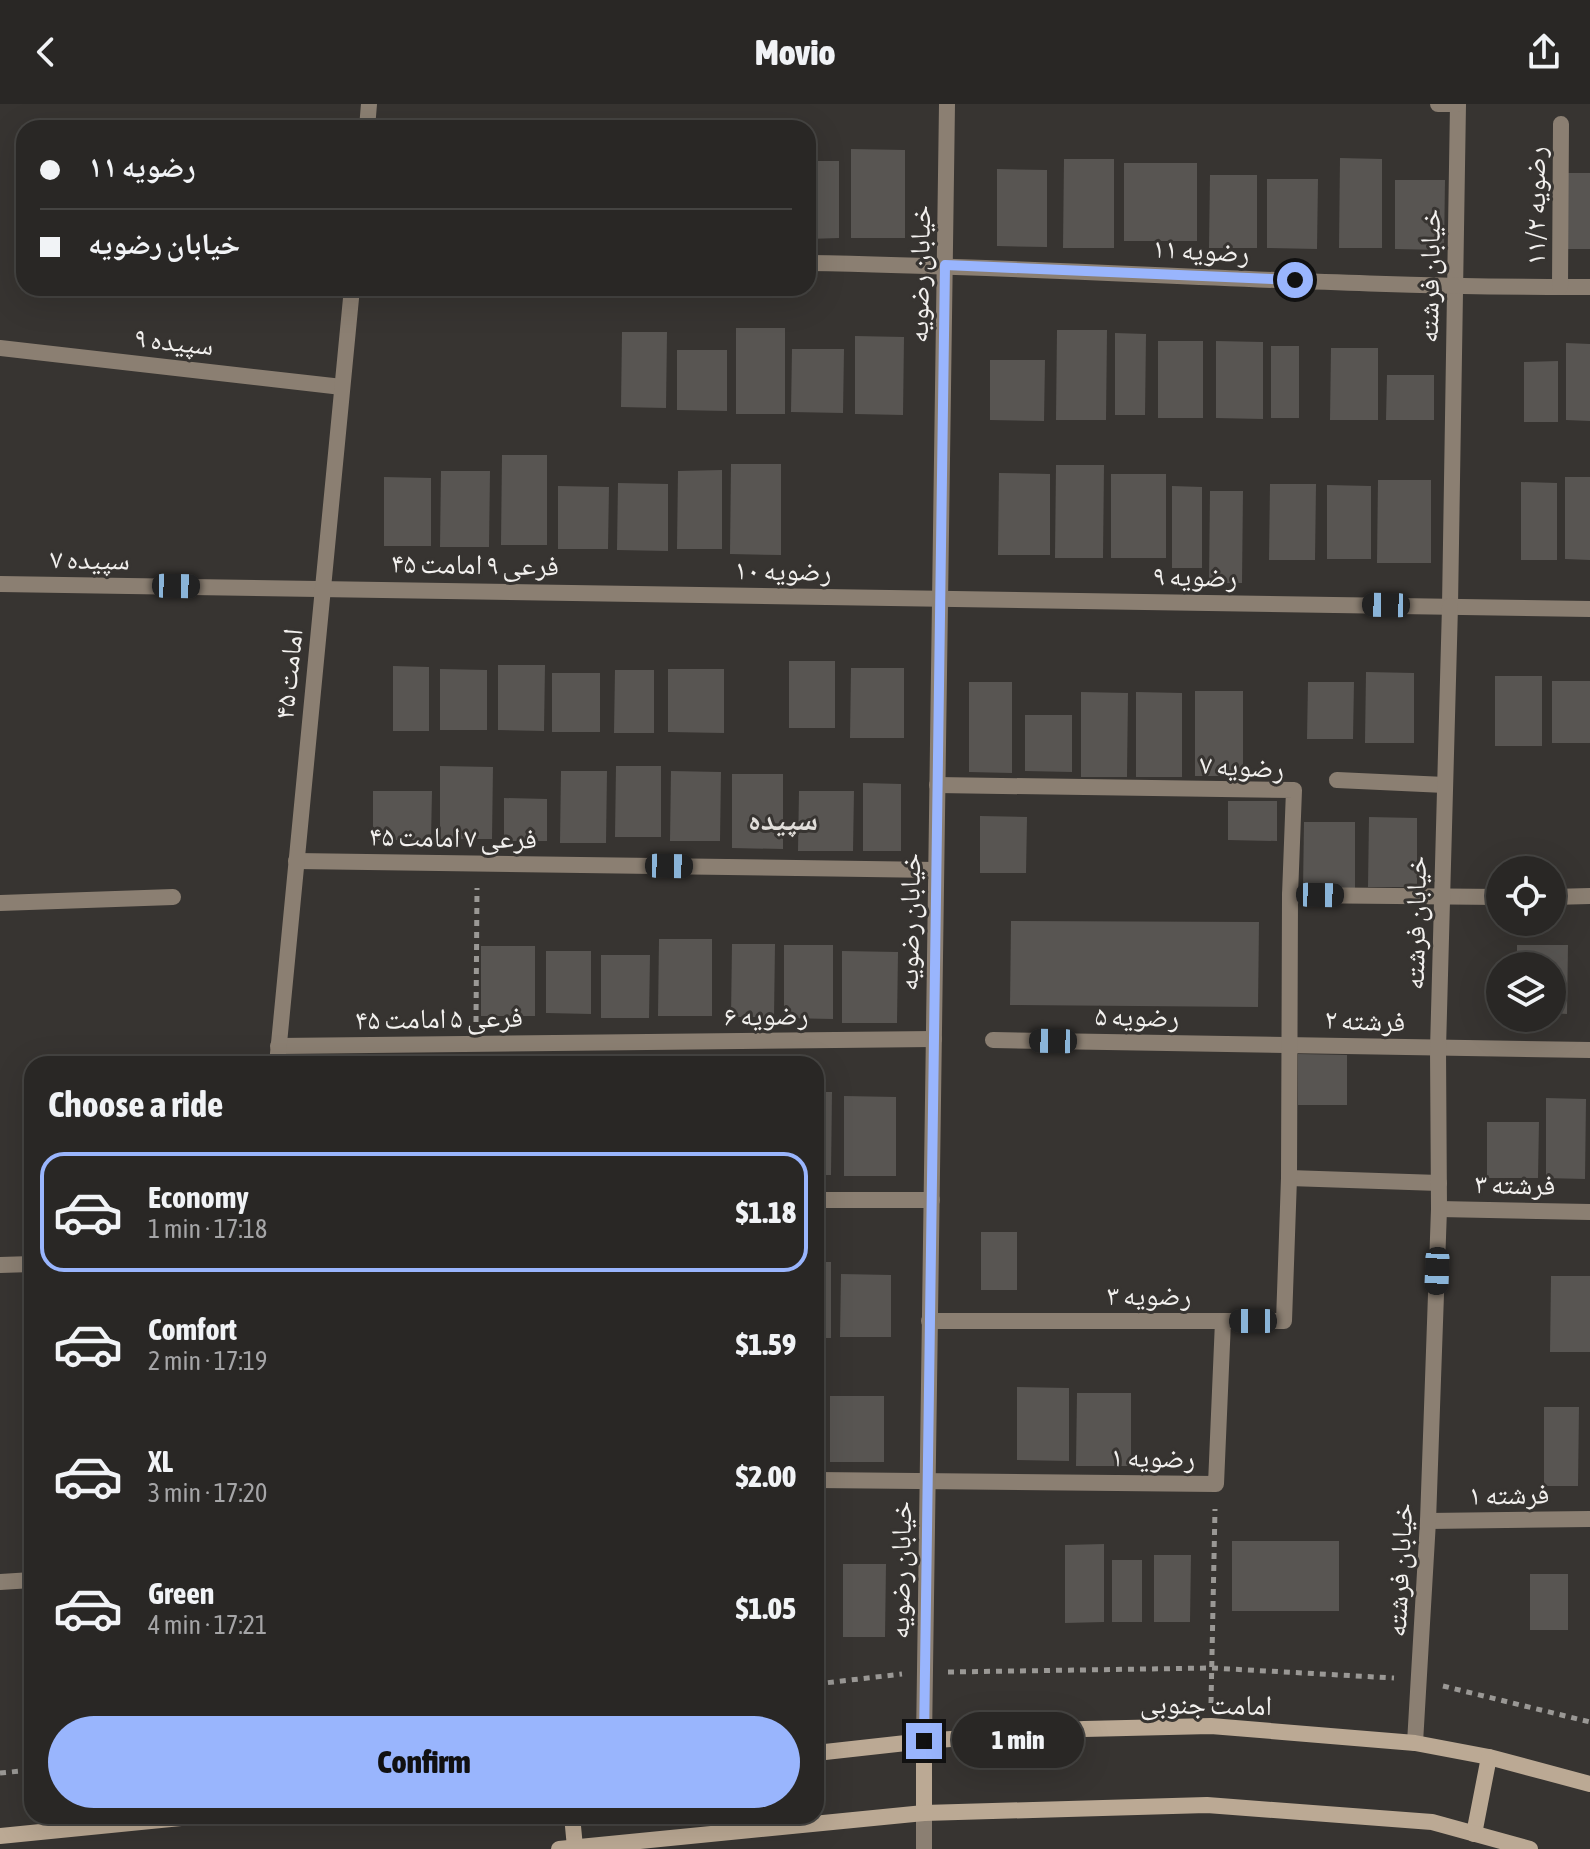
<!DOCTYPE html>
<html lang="en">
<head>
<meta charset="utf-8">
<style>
	body { margin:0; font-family:"Asap Condensed","Noto Naskh Arabic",sans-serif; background:#353332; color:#f1f3f6; height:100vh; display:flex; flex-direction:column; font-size:30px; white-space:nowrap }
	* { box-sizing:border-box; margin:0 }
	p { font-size:26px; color:#a5a5a7 }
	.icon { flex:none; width:44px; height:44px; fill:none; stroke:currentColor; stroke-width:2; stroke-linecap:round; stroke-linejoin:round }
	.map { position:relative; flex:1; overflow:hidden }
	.details { position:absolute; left:24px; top:952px; width:800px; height:768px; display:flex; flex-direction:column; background:#292725; border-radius:24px; box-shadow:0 8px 32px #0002,0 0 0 2px #454442 }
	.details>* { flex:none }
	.hud { position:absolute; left:16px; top:16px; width:800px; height:176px; border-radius:24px; box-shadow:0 8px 32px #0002,0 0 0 2px #454442; display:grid; align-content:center; height:176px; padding:0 24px; background:#292725 }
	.controls { position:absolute; left:1486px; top:752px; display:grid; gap:16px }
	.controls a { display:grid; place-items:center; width:80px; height:80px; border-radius:50%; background:#292725; box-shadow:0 8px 32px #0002,0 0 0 2px #454442; font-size:40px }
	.end { position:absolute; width:36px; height:36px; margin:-18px; border:10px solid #99b5fd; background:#111; box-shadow:0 0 0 4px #111 }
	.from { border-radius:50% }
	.bubble { position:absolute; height:56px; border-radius:28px; background:#292725; box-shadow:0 8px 32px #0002,0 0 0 2px #454442; font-size:26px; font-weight:800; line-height:56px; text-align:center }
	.car { position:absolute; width:24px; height:48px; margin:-24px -12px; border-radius:10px; box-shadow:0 0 6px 2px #0007; background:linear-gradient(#222 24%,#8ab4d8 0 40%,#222 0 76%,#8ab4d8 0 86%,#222 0) }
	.hud b { display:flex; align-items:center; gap:28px; height:76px; font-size:30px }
	.hud b+b { border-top:2px solid #454442 }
	.hud i { width:20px; height:20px; background:#f1f3f6 }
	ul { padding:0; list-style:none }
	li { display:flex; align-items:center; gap:24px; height:120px; margin:0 16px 12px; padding:0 8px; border:4px solid transparent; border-radius:24px }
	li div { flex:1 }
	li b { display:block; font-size:30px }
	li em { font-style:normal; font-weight:800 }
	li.selected { border-color:#99b5fd }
	li>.icon { width:72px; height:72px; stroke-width:1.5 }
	h2 { padding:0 24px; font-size:36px; line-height:96px }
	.primary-button { display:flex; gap:16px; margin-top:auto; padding:16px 24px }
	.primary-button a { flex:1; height:92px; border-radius:48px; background:#99b5fd; color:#111; font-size:32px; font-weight:800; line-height:92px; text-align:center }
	header { display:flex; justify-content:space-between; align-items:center; height:104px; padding:0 24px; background:#292725; font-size:36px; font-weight:800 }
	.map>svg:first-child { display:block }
</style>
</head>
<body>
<header><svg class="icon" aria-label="back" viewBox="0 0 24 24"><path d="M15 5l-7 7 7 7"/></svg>Movio<svg class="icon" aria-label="share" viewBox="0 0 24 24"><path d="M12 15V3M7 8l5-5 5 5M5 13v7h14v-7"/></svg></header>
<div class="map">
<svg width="1590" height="1745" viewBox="0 0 1590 1745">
	<rect width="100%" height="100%" fill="#373431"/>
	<g fill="#585552">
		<polygon points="851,45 905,46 905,134 851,134"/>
		<polygon points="1340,54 1382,55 1382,144 1339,144"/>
		<polygon points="1064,55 1114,55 1114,144 1063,144"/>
		<polygon points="808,57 839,57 839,134 808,135"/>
		<rect x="1124" y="59" width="73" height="78"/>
		<polygon points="997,65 1047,66 1047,143 997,142"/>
		<rect x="1565" y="69" width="25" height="76"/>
		<polygon points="1210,71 1257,71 1257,144 1209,144"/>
		<polygon points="1267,75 1318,75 1317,145 1267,144"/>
		<polygon points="1395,76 1445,76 1444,146 1395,145"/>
		<rect x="736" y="224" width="49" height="86"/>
		<polygon points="1057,226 1107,226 1106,316 1056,316"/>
		<polygon points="622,228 667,228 666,304 621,303"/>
		<polygon points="1115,229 1146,230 1145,311 1115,311"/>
		<polygon points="855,232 904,233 903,311 855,310"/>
		<rect x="1158" y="237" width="45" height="77"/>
		<polygon points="1216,237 1263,238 1263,315 1216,314"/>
		<polygon points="1566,239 1590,240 1590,317 1566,316"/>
		<rect x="1271" y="242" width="28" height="72"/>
		<polygon points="1331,244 1378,244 1378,316 1330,316"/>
		<polygon points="792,245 844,245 843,309 791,308"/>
		<polygon points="677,246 727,246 727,307 677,306"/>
		<polygon points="990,256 1045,256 1044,317 990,316"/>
		<polygon points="1558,257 1558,318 1524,318 1524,258"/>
		<polygon points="1387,271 1434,271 1434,316 1386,316"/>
		<polygon points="502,351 547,351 547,441 501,441"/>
		<polygon points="731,360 781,360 781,451 730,450"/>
		<polygon points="1056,361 1104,361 1103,454 1055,454"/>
		<polygon points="722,366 722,445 677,445 678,367"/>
		<polygon points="441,367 490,367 489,443 440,443"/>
		<polygon points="999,369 1050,370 1050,451 998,451"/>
		<rect x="1111" y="370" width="55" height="84"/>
		<polygon points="384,373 431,374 431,442 384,442"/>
		<polygon points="1565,373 1590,373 1590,456 1565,455"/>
		<polygon points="1378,376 1431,376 1431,459 1377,459"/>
		<polygon points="1521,378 1557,379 1557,456 1521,456"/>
		<polygon points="618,379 668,380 668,447 617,446"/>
		<polygon points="1270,380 1316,380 1315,456 1269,456"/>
		<polygon points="1327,381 1371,382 1371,455 1327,455"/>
		<polygon points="558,382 609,383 608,445 558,445"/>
		<polygon points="1172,382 1202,383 1202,464 1172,464"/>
		<polygon points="1210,387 1243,387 1242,479 1209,479"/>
		<rect x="789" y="557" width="46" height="67"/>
		<polygon points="498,561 545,561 544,627 498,626"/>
		<polygon points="393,562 429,563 429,627 393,627"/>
		<polygon points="851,564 904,564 904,634 850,634"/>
		<polygon points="440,565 487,566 487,626 440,626"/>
		<polygon points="668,565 724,565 724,629 668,628"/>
		<polygon points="615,566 654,566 654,629 614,629"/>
		<polygon points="1366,568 1414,569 1414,639 1365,639"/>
		<rect x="552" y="569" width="48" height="59"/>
		<rect x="1495" y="572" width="47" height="70"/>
		<rect x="1552" y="577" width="38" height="62"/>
		<polygon points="969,578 1012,578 1012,669 969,668"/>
		<polygon points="1308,578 1354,578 1353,635 1307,635"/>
		<rect x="1195" y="587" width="48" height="85"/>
		<polygon points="1081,588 1128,589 1127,673 1081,673"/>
		<polygon points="1136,588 1182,589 1182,673 1136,673"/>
		<polygon points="1025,611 1072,611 1072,668 1025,667"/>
		<polygon points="440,662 493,663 492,735 440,735"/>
		<polygon points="616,662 661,662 661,733 615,733"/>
		<polygon points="561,667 607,667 606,739 560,739"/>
		<polygon points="671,667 721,668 720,737 670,737"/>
		<polygon points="732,670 783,670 783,745 732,744"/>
		<polygon points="863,679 901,680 901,747 863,747"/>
		<polygon points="373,687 432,687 431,736 373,736"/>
		<polygon points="799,687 854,687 853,747 798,747"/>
		<polygon points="504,694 547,695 547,737 504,737"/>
		<polygon points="1228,697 1277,697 1277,737 1228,736"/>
		<polygon points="980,712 1027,713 1026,769 980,769"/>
		<polygon points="1369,713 1417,714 1417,783 1368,783"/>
		<polygon points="1304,718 1355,718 1355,785 1303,785"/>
		<polygon points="1011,817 1259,818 1258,903 1010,901"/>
		<polygon points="659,835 712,835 712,912 658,912"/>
		<polygon points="732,840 775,840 774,913 731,913"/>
		<polygon points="784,841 833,841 833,915 784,914"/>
		<polygon points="1517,841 1568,841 1567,910 1552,909 1552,862 1517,862"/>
		<rect x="481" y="842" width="54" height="70"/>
		<polygon points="546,847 591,847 591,910 546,909"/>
		<polygon points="842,847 898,848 897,919 842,919"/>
		<polygon points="601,851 650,851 649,914 601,914"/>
		<polygon points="1298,950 1347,951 1347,1001 1298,1001"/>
		<rect x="392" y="956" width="57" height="4"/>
		<polygon points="816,988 832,988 831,1071 816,1071"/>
		<polygon points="844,992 896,993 896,1072 844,1072"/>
		<polygon points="1546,994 1586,995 1585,1075 1546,1074"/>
		<polygon points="1487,1018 1539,1018 1538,1074 1487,1074"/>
		<rect x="981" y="1128" width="36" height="58"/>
		<rect x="816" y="1158" width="15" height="76"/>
		<polygon points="841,1170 891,1171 891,1233 840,1233"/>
		<polygon points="1551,1172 1590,1172 1590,1248 1550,1248"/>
		<polygon points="1017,1283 1069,1284 1069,1357 1017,1356"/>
		<polygon points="816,1289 820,1289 819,1357 816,1357"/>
		<polygon points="1077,1289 1131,1289 1131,1362 1076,1362"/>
		<rect x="830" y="1292" width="54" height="66"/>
		<polygon points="1544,1303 1579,1303 1578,1382 1544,1382"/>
		<rect x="1232" y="1437" width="107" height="70"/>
		<polygon points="1104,1440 1104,1518 1065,1519 1065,1441"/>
		<polygon points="1154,1451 1191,1451 1190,1518 1154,1518"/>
		<rect x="1112" y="1456" width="30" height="62"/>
		<polygon points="843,1460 886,1460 885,1533 843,1533"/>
		<rect x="1530" y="1470" width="38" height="56"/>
	</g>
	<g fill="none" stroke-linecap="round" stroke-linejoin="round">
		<g stroke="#9a9895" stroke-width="5" stroke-dasharray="6 6" stroke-linecap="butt">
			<polyline points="476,918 477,784"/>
			<polyline points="948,1568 1212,1564 1394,1574"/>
			<polyline points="816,1580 902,1570"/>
			<polyline points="1443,1582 1590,1618"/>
			<polyline points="1211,1599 1215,1405"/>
			<polyline points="0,1669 32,1666"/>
		</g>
		<polyline stroke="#8b7f72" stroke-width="16" points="1450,502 1458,0"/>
		<g stroke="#8b7f72" stroke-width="16">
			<polyline points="1438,0 1458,0"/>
			<polyline points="367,24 369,0"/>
			<path d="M 808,159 C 1069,163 1329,184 1590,183"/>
			<polyline points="1560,183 1561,20"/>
			<polyline points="0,244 342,283"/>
			<polyline points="0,480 1590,505"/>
			<polyline points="1337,676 1445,681"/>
			<polyline points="296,757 936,766"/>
			<polyline points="1290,791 1500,793"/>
			<polyline points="1552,793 1590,792"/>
			<polyline points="0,799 173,793"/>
			<polyline points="993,936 1590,946"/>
			<polyline points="278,942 934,935"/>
			<polyline points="277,960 352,184"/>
			<polyline points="1289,1074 1439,1079"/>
			<polyline points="816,1096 932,1096"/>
			<polyline points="1439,1105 1590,1108"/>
			<polyline points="0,1161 32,1160"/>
			<polyline points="929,1217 1284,1217 1289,1074 1290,791 1294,686 937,681"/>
			<polyline points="816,1376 1216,1380 1223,1217"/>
			<polyline points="1428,1417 1590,1415"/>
			<polyline points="0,1478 32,1476"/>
			<polyline points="924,1637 947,0"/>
			<polyline points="1415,1639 1428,1417 1439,1105 1438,945 1450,502"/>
			<polyline points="924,1745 924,1709"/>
		</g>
		<g stroke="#bba994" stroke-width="16">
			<polyline points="924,1637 924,1709"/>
			<polyline points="816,1649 924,1637 1084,1625 1211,1622 1415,1639 1489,1653 1590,1680"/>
			<polyline points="572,1712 575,1743"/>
			<polyline points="1474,1730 1489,1653"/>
			<polyline points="0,1732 201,1712"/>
			<polyline points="559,1745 924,1709 1207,1701 1432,1718 1530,1745"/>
		</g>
	</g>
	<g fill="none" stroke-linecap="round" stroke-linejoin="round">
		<polyline stroke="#99b5fd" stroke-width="10" points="924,1637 945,161 1295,176"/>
	</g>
	<g text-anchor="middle" stroke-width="6" stroke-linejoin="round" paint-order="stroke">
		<g font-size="28" fill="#f2f0ee" stroke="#373431">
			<text transform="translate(1535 102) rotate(-90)" y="10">رضویه ۱۱/۲</text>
			<text transform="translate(1201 146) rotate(3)" y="10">رضویه ۱۱</text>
			<text transform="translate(919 170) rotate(-89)" y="10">خیابان رضویه</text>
			<text transform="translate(1429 172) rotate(-89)" y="10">خیابان فرشته</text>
			<text transform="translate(174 237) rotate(6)" y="10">سپیده ۹</text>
			<text transform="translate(90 455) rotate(1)" y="10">سپیده ۷</text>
			<text transform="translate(475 460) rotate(1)" y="10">فرعی ۹ امامت ۴۵</text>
			<text transform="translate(783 466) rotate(1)" y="10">رضویه ۱۰</text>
			<text transform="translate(1195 472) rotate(1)" y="10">رضویه ۹</text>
			<text transform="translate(288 570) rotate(-84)" y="10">امامت ۴۵</text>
			<text transform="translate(1242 662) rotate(3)" y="10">رضویه ۷</text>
			<text transform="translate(453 733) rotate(1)" y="10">فرعی ۷ امامت ۴۵</text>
			<text transform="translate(909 818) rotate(-89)" y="10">خیابان رضویه</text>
			<text transform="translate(1415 819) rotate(-89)" y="10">خیابان فرشته</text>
			<text transform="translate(766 911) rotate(-1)" y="10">رضویه ۶</text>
			<text transform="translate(1137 912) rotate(1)" y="10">رضویه ۵</text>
			<text transform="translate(439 914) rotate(-1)" y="10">فرعی ۵ امامت ۴۵</text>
			<text transform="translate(1365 916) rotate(2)" y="10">فرشته ۲</text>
			<text transform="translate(1515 1080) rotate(1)" y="10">فرشته ۳</text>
			<text x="1149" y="1201">رضویه ۳</text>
			<text transform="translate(1153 1353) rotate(1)" y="10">رضویه ۱</text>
			<text transform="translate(1509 1390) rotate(-1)" y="10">فرشته ۱</text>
			<text transform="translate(900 1466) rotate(-89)" y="10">خیابان رضویه</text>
			<text transform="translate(1399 1466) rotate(-87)" y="10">خیابان فرشته</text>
			<text transform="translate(1206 1600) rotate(1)" y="10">امامت جنوبی</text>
		</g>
		<g font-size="30" font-weight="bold" fill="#e1deda" stroke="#373431">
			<text x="783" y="726">سپیده</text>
		</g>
	</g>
</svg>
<div class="controls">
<a><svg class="icon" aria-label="locate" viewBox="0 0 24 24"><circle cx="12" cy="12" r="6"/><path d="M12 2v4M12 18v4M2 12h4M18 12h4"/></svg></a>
<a><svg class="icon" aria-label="layers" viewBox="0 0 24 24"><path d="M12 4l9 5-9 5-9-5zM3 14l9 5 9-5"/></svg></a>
</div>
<i class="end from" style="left:1295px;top:176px"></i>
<i class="end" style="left:924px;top:1637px"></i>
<div class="bubble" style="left:952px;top:1608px;width:132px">1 min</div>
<i class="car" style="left:176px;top:482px;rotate:91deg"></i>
<i class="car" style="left:1386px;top:501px;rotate:271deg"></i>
<i class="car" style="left:669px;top:762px;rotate:91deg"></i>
<i class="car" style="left:1320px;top:791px;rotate:91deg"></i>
<i class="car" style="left:1053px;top:937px;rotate:271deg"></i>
<i class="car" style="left:1437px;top:1167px;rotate:182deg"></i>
<i class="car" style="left:1253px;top:1217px;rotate:270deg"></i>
<div class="hud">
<b><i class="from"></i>رضویه ۱۱</b>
<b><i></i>خیابان رضویه</b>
</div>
<section class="details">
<h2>Choose a ride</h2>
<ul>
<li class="selected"><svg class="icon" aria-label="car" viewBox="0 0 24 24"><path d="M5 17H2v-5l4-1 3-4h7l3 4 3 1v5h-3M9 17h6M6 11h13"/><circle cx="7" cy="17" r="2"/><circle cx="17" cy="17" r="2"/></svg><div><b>Economy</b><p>1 min · 17:18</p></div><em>$1.18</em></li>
<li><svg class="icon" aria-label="car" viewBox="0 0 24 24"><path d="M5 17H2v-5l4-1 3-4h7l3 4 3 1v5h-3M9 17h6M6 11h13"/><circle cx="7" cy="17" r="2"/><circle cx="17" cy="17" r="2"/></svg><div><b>Comfort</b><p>2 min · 17:19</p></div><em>$1.59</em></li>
<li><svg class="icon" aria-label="car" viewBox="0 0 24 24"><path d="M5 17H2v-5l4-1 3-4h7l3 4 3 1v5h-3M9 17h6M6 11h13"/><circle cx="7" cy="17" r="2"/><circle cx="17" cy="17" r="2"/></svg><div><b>XL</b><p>3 min · 17:20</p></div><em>$2.00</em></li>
<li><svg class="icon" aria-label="car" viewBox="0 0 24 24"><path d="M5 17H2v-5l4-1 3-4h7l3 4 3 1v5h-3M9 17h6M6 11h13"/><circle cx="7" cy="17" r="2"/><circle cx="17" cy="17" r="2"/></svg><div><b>Green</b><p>4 min · 17:21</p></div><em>$1.05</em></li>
</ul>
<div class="primary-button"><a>Confirm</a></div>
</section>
</div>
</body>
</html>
